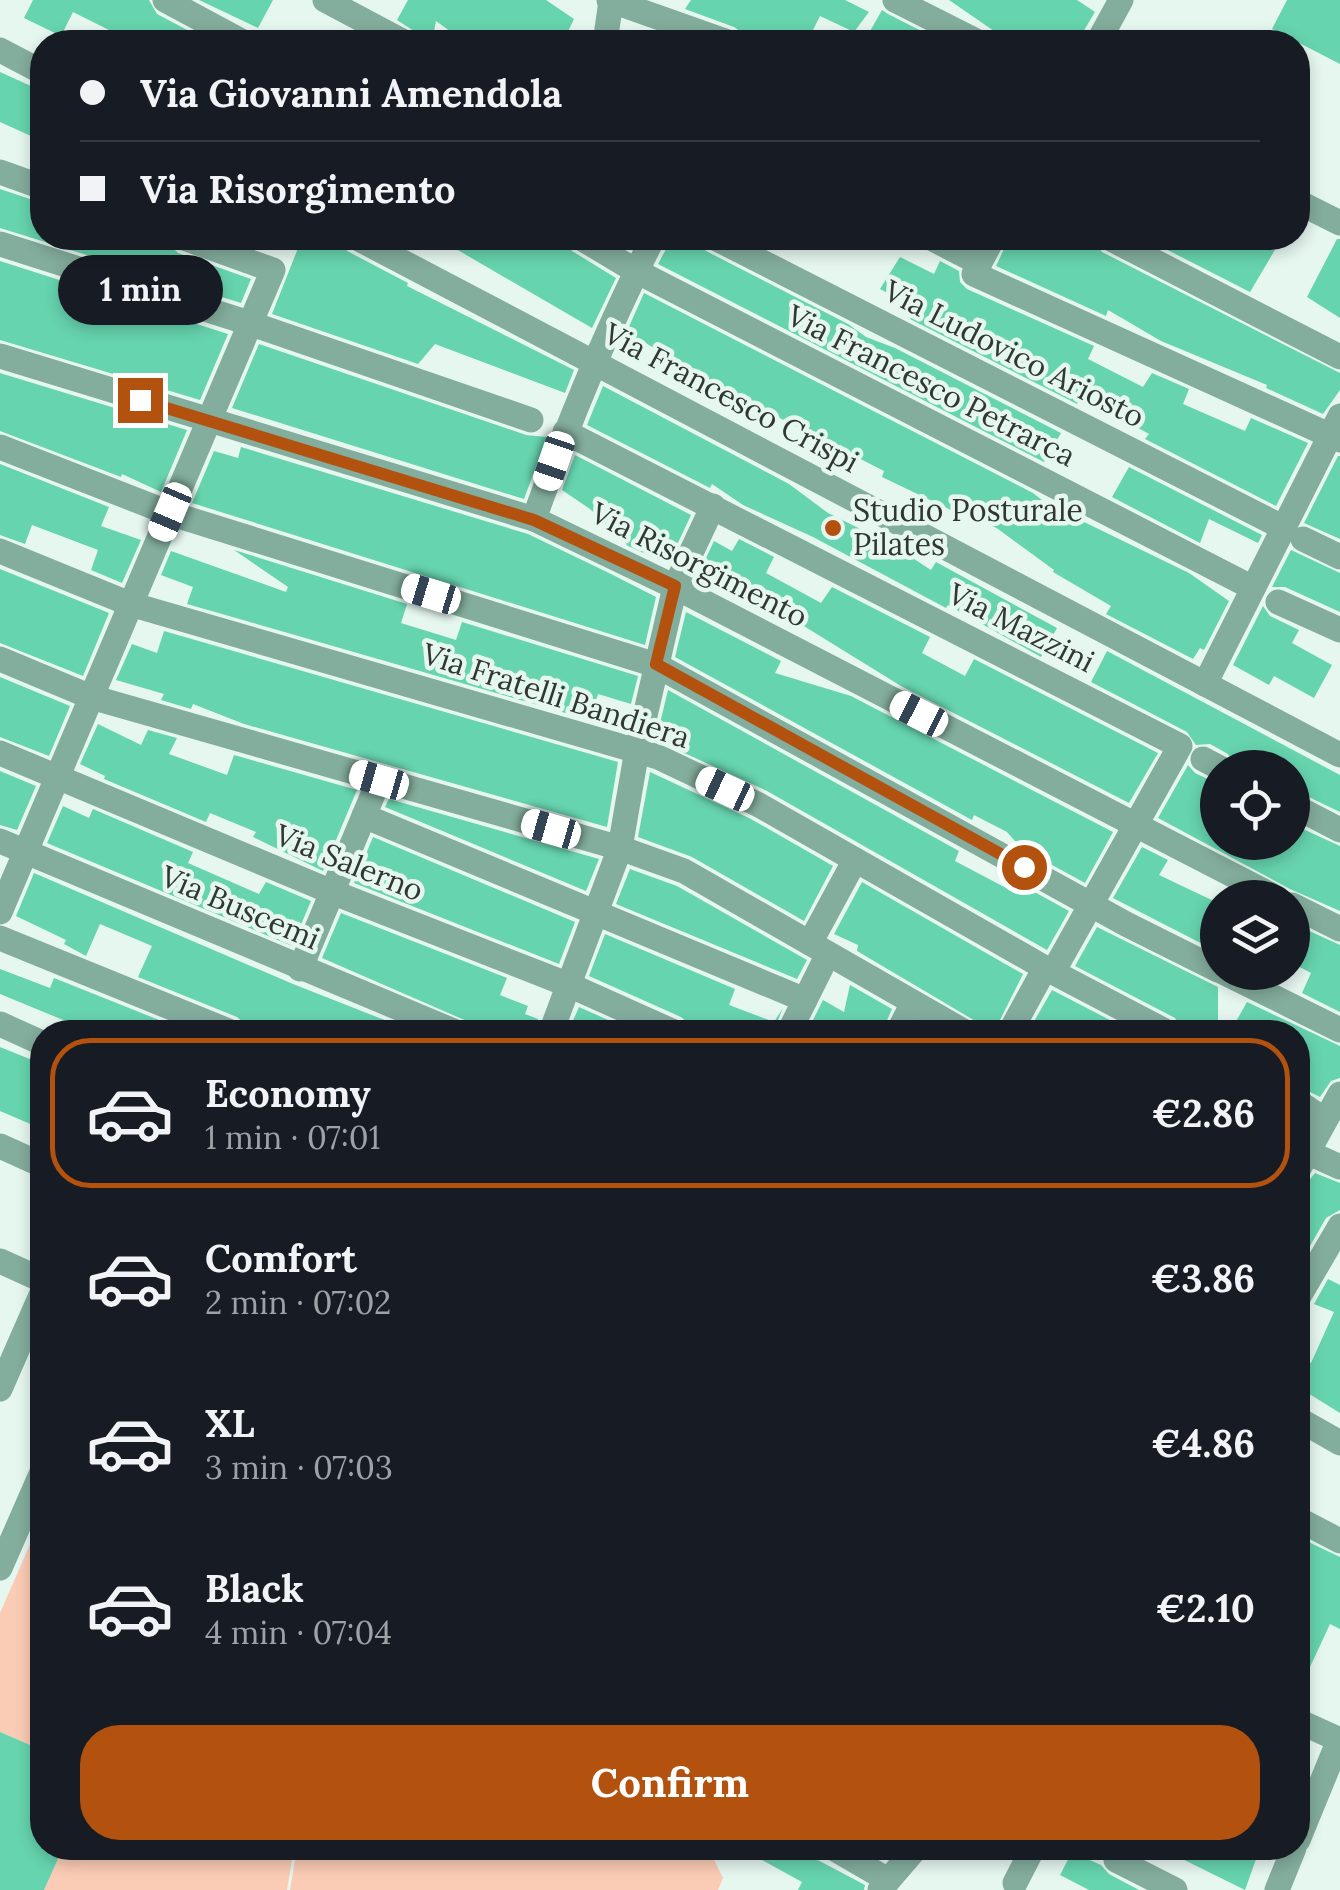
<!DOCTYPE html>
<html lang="en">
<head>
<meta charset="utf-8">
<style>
	body { margin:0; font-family:Lora,serif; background:#242831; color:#f1f3f6; height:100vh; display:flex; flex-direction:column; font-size:38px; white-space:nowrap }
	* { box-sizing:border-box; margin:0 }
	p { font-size:32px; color:#9ea1a6 }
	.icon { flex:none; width:55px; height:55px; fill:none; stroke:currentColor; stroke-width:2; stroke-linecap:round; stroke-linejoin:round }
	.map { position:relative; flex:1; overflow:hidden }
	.drawer { position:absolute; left:30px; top:1020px; width:1280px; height:840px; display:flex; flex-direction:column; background:#171b24; border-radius:40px; box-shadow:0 5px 15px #0003 }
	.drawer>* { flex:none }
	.top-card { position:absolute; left:30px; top:30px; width:1280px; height:220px; border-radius:40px; box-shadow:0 5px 15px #0003; display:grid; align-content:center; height:220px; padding:0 50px; background:#171b24 }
	.fabs { position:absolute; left:1200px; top:750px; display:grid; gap:20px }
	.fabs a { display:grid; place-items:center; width:110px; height:110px; border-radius:50%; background:#171b24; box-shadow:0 5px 15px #0003; font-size:50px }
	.end { position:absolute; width:45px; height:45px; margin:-22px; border:12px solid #b3520f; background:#fff; box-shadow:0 0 0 5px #fff }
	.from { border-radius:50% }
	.bubble { position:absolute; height:70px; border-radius:35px; background:#171b24; box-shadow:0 5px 15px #0003; font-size:32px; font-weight:800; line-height:70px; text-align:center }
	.car { position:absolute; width:30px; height:60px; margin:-30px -15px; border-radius:12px; box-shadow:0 0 8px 2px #0007; background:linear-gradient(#fff 24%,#345 0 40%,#fff 0 76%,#345 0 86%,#fff 0) }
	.top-card b { display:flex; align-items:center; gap:35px; height:95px; font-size:38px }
	.top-card b+b { border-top:2px solid #363941 }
	.top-card i { width:25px; height:25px; background:#f1f3f6 }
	ul { padding:18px 0 0; list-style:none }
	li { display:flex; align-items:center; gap:30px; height:150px; margin:0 20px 15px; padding:0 30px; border:5px solid transparent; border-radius:40px }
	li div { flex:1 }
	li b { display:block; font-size:38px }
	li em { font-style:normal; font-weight:800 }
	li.on { border-color:#b3520f }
	li>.icon { width:90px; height:90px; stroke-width:1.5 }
	.action { display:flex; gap:20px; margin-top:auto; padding:20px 50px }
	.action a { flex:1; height:115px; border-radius:40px; background:#b3520f; color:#fff; font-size:40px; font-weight:800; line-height:115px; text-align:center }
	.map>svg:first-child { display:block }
</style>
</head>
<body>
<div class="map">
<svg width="1340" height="1890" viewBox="0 0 1340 1890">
	<rect width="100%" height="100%" fill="#e6f7f0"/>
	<g fill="#fbccb5">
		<polygon points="42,1517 42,1750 0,1732 0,1613"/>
		<polygon points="63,1848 294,1848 287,1890 44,1890"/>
		<polygon points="297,1848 708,1848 723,1878 718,1890 290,1890"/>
	</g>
	<g fill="#66d4ae">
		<polygon points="33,0 149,0 157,14 210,42 115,42 119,35 73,12 61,36 24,18"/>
		<polygon points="199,0 273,0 258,28"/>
		<polygon points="408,0 546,0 574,19 563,42 465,42 436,21 432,42 421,42 417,33 397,20"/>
		<polygon points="691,0 845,0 869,12 854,32 820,16 807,42 744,42 741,32 734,27 685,9"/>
		<polygon points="949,0 1077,0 1095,12 1077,42 1010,42"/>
		<polygon points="1287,0 1340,0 1340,64 1272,29"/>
		<polygon points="882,10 888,14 943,42 886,42 869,33"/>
		<polygon points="0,72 42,91 42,141 0,122"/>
		<polygon points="0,189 42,203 42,238 150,238 170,245 178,253 251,279 241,303 0,228"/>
		<polygon points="302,238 330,238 349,252 408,283 407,286 574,370 565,393 435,344 418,364 272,314"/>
		<polygon points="437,238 565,238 572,251 616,278 592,328"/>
		<polygon points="672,238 686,238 708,252 848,324 866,337 895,348 1061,433 1044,462 658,264"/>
		<polygon points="1009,238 1093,238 1102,252 1340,373 1340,390 1323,414 1266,388 1267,385 1161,341 1108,310 1106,316 996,266"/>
		<polygon points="1144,238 1282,238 1250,292"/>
		<polygon points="1337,239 1340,239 1340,318 1307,297"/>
		<polygon points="900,257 934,274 940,261 959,271 960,282 967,289 1094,346 1088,359 1143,387 1152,373 1189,389 1183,404 1245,431 1251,418 1308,443 1276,506 1145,439 1149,434 1082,396 1077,404 910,319 916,308 880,289"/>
		<polygon points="0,261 228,334 200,400 0,340"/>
		<polygon points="644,293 1033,493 1047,504 1189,573 1229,601 1204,650 1200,648 1193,659 1106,614 1111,606 1053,572 1054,570 998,529 957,505 953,511 882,477 884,471 717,386 644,342 639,351 623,340"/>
		<polygon points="259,344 526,435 547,437 524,499 232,408"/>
		<polygon points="0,373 187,430 161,492 122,474 121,477 0,431"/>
		<polygon points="603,386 789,484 828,513 891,544 931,570 936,562 1057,628 1041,657 948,605 946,608 813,537 743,505 712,484 710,488 587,425"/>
		<polygon points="241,447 528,534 609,573 656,597 645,645 192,503 214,451 238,458"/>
		<polygon points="575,455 691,515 668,564 628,546 590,509 562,490"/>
		<polygon points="1338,456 1340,456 1340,539 1304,523"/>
		<polygon points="0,464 109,507 101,526 141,540 122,583 91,570 98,550 32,525 25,544 0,535"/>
		<polygon points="1129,467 1262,535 1258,543 1209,519 1200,543 1112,497"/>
		<polygon points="739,539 774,557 766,573 821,603 832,587 930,637 922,653 965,676 974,659 1158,753 1129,803 901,686 755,596 698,575 714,541 732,551"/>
		<polygon points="234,550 407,604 401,623 456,640 462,622 638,676 631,704 598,694 590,720 187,604 193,587 161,575 171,551 286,592 288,587"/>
		<polygon points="1291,550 1340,573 1340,612 1285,587 1272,587"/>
		<polygon points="0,569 109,613 83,676 0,643"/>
		<polygon points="1263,606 1270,616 1299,630 1292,643 1332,665 1314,698 1274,676 1269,685 1233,665"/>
		<polygon points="686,612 781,661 775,673 851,696 1113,832 1085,883 1021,848 1007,832 974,815 972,820 675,657"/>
		<polygon points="164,631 618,762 607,827 244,724 193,704 191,709 161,700 164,694 116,680 132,644 157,653"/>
		<polygon points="1107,651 1340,775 1340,812 1292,789 1292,768 1236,768 1228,754 1210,744 1196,745 1187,732 1091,682"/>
		<polygon points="0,677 70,706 49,756 0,737"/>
		<polygon points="668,690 959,851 955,861 1008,889 1013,880 1069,911 1047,950 767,791 656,740"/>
		<polygon points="98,724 141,745 148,730 177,738 169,754 227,775 234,755 357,790 323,871 253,837 256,832 210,813 206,822 104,779 105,776 80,764"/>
		<polygon points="1188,765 1195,773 1218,784 1218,842 1292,842 1292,824 1340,846 1340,911 1290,889 1158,818"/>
		<polygon points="0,771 36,786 17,830 0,825"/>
		<polygon points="650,772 751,819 833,866 804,921 692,857 638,837"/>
		<polygon points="389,799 599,859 586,891 385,807"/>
		<polygon points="63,806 89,818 93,809 193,852 188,863 259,894 266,882 311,901 292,946 47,843"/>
		<polygon points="373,837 575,922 559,964 354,883"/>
		<polygon points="1142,847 1168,860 1159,875 1218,903 1218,952 1113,898"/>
		<polygon points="630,869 677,886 807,960 797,979 616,904"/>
		<polygon points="34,873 293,984 415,1032 247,1032 244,1023 237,1017 138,977 152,946 100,924 86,956 64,944 66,940 16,916"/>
		<polygon points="862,882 1023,974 994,1032 857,951 858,945 834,934"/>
		<polygon points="341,913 507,978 500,995 528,1006 525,1014 538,1019 535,1032 492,1032 322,958"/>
		<polygon points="1292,923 1340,945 1340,1012 1302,993 1311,973 1292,963"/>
		<polygon points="1097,927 1218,987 1218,1032 1183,1032 1175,1018 1075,966"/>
		<polygon points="605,934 735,989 729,1005 774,1022 783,1008 773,1032 690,1032 688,1023 681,1017 589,976"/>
		<polygon points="0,969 50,988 54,978 189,1032 64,1032 68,1022 0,994"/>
		<polygon points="850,985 892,1009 882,1032 807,1032 823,1000 844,1012"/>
		<polygon points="1052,990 1133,1032 1028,1032"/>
		<polygon points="1247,1002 1340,1046 1340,1078 1331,1081 1320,1097 1298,1086 1298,1032 1230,1032"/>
		<polygon points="579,1007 635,1032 568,1032"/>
		<polygon points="0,1047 42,1064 42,1129 0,1111"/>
		<polygon points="1315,1173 1340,1183 1340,1210 1326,1218 1298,1267 1298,1186 1307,1183"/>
		<polygon points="1328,1279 1340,1285 1340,1413 1298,1387 1298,1356 1311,1363 1334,1312 1314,1304"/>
		<polygon points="1298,1537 1340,1557 1340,1629 1330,1624 1298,1693"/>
		<polygon points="0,1732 42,1750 42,1848 63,1848 44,1890 0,1890"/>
		<polygon points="740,1848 795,1848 865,1885 864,1890 798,1890 802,1882"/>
		<polygon points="1160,1848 1260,1848 1245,1890"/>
		<polygon points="1072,1852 1101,1865 1109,1874 1139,1890 1089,1890 1060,1875"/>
	</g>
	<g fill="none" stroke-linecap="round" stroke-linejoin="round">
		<g stroke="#83ad9c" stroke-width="25">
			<polyline points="165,0 243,42"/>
			<polyline points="325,0 404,42"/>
			<polyline points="609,0 728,42"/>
			<polyline points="895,0 978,42"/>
			<polyline points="610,42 606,36 611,1"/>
			<polyline points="1098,42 1121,0"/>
			<polyline points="0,50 42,72"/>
			<polyline points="0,172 42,187"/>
			<polyline points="1298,202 1340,223"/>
			<polyline points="357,238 1340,755"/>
			<polyline points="581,238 636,271 1253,588"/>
			<polyline points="715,238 1284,528"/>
			<polyline points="931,238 979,263"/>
			<polyline points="993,238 974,274 1340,440"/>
			<polyline points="1109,238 1340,357"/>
			<polyline points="0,244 249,323 531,420"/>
			<polyline points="0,356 534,519 675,587 1277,898"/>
			<polyline points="565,432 1180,746 1053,972"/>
			<polyline points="0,447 169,513 656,665 1126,924 1218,970"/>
			<path d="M 534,519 C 568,423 607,329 653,238"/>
			<polyline points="1303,539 1340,557"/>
			<polyline points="0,551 130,604 658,757 759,805 1045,968 1167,1032"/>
			<polyline points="1278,602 1340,630"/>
			<polyline points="0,659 91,697 620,848 684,871 965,1032"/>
			<polyline points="1205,684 1340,416"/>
			<polyline points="0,753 332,892 569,985 674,1032"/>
			<polyline points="1203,759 1220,768"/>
			<polyline points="1292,805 1340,830"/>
			<polyline points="364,816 805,1000"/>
			<polyline points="0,841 456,1032"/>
			<polyline points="1292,905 1340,929"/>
			<polyline points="0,912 273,270 184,238"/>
			<polyline points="0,938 231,1032"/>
			<polyline points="810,943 855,860"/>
			<polyline points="300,969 379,780"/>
			<polyline points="1223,972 1340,1030"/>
			<polyline points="0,1024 42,1043"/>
			<polyline points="551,1032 620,848 637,750 675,587 713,506"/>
			<polyline points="789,1032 828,954"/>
			<polyline points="898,1032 913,1003"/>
			<polyline points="1010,1032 1045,968"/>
			<polyline points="1298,1102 1325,1120"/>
			<polyline points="0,1146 42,1165"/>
			<polyline points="1307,1152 1340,1167"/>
			<polyline points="1298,1170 1340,1094"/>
			<polyline points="0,1261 42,1280"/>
			<polyline points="1298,1298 1340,1226"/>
			<polyline points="0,1389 42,1293"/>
			<polyline points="1298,1419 1340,1443"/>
			<polyline points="1298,1519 1340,1541"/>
			<polyline points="0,1568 42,1472"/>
			<polyline points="1298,1721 1340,1740"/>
			<polyline points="1298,1840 1339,1740"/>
			<polyline points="833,1848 888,1880"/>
			<polyline points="1116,1860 1175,1890"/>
			<polyline points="1015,1883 1033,1848"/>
			<polyline points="880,1890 916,1848"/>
			<polyline points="1277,1890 1294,1848"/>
		</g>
	</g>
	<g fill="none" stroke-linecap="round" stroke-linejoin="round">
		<polyline stroke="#b3520f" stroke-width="12" points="140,400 534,520 675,586 656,664 1024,867"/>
	</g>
	<circle fill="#b3520f" stroke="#e6f7f0" stroke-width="4" cx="833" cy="528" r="10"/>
	<g text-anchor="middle" stroke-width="9" stroke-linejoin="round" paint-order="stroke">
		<g font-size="30" fill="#303734" stroke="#e6f7f0">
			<text transform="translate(1014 354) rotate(27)" y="10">Via Ludovico Ariosto</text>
			<text transform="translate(931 386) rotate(27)" y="10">Via Francesco Petrarca</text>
			<text transform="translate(731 398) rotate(28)" y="10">Via Francesco Crispi</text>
			<text transform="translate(699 565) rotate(27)" y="10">Via Risorgimento</text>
			<text transform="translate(1021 628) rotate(27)" y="10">Via Mazzini</text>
			<text transform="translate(556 696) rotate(18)" y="10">Via Fratelli Bandiera</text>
			<text transform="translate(349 863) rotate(22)" y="10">Via Salerno</text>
			<text transform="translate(240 908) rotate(23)" y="10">Via Buscemi</text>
		</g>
		<g font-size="30" fill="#303734" stroke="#e6f7f0" text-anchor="start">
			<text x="853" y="521">Studio Posturale<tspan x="853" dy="34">Pilates</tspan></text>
		</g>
	</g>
</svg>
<div class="fabs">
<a><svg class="icon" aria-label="locate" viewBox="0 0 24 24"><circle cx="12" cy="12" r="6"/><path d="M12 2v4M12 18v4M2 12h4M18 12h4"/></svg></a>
<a><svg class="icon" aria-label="layers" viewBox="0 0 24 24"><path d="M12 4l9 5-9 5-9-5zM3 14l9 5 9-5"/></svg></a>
</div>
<i class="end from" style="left:1024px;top:867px"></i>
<i class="end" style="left:140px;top:400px"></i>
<div class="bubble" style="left:58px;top:255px;width:165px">1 min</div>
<i class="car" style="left:554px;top:461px;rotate:199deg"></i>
<i class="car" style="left:170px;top:512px;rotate:203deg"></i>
<i class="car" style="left:431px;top:594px;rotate:287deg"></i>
<i class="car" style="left:919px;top:714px;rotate:297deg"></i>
<i class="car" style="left:379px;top:780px;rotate:286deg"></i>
<i class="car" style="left:725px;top:789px;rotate:295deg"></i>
<i class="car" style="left:551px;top:829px;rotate:286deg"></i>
<div class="top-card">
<b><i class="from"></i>Via Giovanni Amendola</b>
<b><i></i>Via Risorgimento</b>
</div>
<section class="drawer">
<ul>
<li class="on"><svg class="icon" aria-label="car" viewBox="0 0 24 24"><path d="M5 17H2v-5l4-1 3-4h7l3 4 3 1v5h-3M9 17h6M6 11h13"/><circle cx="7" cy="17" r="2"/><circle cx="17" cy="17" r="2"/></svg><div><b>Economy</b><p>1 min · 07:01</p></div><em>€2.86</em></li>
<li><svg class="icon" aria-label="car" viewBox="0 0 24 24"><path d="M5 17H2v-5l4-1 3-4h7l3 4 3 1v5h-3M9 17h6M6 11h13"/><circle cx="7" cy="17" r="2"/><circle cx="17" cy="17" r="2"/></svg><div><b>Comfort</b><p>2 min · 07:02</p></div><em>€3.86</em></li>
<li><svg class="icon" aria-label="car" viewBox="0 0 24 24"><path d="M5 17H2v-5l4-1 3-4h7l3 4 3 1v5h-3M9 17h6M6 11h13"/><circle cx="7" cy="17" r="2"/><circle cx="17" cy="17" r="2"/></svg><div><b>XL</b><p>3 min · 07:03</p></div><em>€4.86</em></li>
<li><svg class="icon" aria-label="car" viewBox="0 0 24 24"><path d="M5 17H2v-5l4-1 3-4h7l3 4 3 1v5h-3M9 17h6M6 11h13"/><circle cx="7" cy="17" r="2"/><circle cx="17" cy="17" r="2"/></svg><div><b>Black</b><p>4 min · 07:04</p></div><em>€2.10</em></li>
</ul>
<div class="action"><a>Confirm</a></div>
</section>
</div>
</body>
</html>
